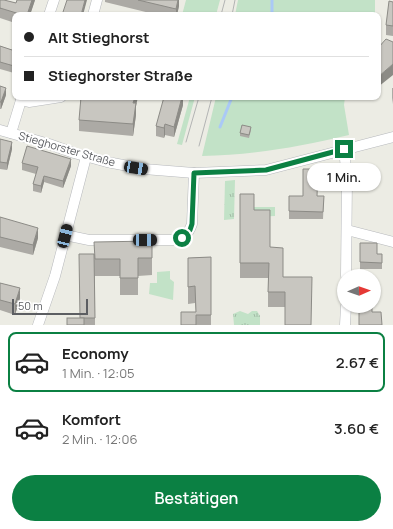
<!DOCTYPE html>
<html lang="de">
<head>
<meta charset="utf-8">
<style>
	body { margin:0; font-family:Manrope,sans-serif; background:#f6f6f6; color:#222; height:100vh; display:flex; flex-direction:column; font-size:15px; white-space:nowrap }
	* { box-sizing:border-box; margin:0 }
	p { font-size:13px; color:#767676 }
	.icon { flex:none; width:22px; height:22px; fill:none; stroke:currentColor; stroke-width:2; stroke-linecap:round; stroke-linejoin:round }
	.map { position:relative; height:325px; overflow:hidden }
	.sheet { display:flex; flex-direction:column; background:#fff; flex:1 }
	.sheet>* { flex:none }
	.guide { position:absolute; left:12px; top:12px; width:369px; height:88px; border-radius:8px; box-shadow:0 1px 3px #0004; display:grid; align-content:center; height:88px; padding:0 12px; background:#fff }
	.needle { width:26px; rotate:88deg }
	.buttons { position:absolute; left:337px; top:269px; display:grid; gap:8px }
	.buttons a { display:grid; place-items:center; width:44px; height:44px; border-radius:50%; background:#fff; box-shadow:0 1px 3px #0004; font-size:20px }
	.scale { position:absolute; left:12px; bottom:10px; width:76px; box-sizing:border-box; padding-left:4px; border:2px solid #5c5e62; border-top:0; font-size:11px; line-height:14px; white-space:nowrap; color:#5c5e62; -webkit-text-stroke:3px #fff; paint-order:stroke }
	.end { position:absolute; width:18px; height:18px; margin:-9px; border:5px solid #0b8043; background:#fff; box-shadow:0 0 0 2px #fff }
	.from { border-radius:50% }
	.bubble { position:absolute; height:28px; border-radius:14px; background:#fff; box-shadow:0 1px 3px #0004; font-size:13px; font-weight:600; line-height:28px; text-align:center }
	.car { position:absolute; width:12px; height:24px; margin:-12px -6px; border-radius:5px; box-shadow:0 0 3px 1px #0007; background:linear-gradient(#222 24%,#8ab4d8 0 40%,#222 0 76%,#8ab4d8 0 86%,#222 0) }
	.guide b { display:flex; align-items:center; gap:14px; height:38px; font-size:15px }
	.guide b+b { border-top:1px solid #e0e0e0 }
	.guide i { width:10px; height:10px; background:#222 }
	ul { padding:7px 0 0; list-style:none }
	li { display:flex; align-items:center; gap:12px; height:60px; margin:0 8px 6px; padding:0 4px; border:2px solid transparent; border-radius:8px }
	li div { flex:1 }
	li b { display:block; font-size:15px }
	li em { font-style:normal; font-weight:600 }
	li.active { border-color:#0b8043 }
	li>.icon { width:36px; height:36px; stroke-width:1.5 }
	.button { display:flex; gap:8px; margin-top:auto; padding:8px 12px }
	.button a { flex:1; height:46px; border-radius:24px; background:#0b8043; color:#fff; font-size:16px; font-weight:600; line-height:46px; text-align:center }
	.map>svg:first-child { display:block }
</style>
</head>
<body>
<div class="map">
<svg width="393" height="325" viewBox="0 0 393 325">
	<defs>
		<pattern id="grass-tufts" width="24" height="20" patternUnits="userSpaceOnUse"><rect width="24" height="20" fill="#c2e2c7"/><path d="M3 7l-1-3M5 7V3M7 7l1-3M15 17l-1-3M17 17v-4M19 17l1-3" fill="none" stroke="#a1baa5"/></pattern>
	</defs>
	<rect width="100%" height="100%" fill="#ecece4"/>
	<g fill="url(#grass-tufts)">
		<polygon points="235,180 234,219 224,220 225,181"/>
		<polygon points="254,207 275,207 275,216 254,217"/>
		<polygon points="240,311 248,314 252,311 257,311 260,316 260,325 234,325 233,314"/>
	</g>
	<g fill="#c2e2c7">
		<polygon points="186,0 220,0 216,15 182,15"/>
		<polygon points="238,0 375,0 375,15 235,15"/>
		<polygon points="190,97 195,97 182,145 177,144"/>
		<path d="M 216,97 L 345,97 L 344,105 L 349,135 C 299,147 253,155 202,156 Z"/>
		<polygon points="170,271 170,279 174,282 173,300 149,294 150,283 157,283 157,272"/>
	</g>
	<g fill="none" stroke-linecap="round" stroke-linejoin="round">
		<g stroke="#aac9f6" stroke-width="3">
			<polyline points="272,0 272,15"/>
			<polyline points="220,127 232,97"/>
		</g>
		<g stroke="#b6b8bc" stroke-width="11">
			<g id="street">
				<polyline points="49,15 54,0"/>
				<polyline points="93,15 97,0"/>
				<polyline points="21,100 29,102 61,97"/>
				<polyline points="0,130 49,144 74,153 107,162 144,169 194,173 266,170 393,137"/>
				<polyline points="11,133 22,97"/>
				<polyline points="344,149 347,179 346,276"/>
				<polyline points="347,230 393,242"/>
				<path d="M 65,235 L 89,240 L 174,240 C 184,239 189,233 192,224 L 194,173"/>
				<polyline points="38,325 55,276 86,157"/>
				<polyline points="345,325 346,306"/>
			</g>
		</g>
		<use href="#street" stroke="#fff" stroke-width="10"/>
		<g stroke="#b3b4b4" stroke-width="1">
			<polyline points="221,15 225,0"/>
			<polyline points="232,15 235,0"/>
			<polyline points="186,142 199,97"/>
			<polyline points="199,146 212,97"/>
		</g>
	</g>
	<g fill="#acaaa5">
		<polygon points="0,0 16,3 35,0 30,15 15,15 15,23 0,18"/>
		<polygon points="105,0 179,0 179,6 177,15 158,15 105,2"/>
		<polygon points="393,2 393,36 386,35 386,25"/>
		<polygon points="0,46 15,51 15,70 14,73 0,69"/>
		<polygon points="0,86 6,95 1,109 0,109"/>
		<polygon points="392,88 393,88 393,104 392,98"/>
		<polygon points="183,97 183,105 174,137 165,135 164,138 156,136 156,126"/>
		<polygon points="136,106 136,115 133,136 79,131 79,120"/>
		<polygon points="251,130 249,138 240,136 240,133"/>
		<polygon points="0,139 12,149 7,170 0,169"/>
		<polygon points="22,163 71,166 63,188 44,182 41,193 33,191 33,184 36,174 22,170"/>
		<polygon points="240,194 254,210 270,247 283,277 312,277 285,307 268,307 268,278 240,278"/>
		<polygon points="289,196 324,196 323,219 289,219"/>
		<polygon points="0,217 38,238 33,255 0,247"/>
		<polygon points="152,241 152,275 138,276 138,295 120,295 120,276 95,276 95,325 67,325 80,318 94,254"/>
		<polygon points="360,243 377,254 382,254 382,269 360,269"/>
		<polygon points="211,257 211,325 181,325 196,312 195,303 188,304 188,258"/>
		<polygon points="0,283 20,298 15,315 0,310"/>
	</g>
	<g fill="#8c8b86">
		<polygon points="32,0 35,0 30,15 27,15"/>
		<polygon points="85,0 87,0 83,15 81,15"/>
		<polygon points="178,0 179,0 179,6 177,15 176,15 176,9"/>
		<polygon points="15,63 15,70 14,73 14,66"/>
		<polygon points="393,64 393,75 378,87 378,77"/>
		<polygon points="6,88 6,95 1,109 1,102"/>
		<polygon points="135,97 138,97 136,106 136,115 133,136 133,103"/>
		<polygon points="182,97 183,97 183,105 174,137 174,127"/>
		<polygon points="165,124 165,135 164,138 164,128"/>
		<polygon points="12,142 12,149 7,170 7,163"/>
		<polygon points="71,159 71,166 63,188 63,181"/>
		<polygon points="44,176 44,182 41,193 41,186"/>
		<polygon points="38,228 38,238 33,255 33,245"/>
		<polygon points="20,288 20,298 15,315 15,304"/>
	</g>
	<g fill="#c8c6c0" stroke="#8c8b86">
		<polygon points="0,0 4,0 16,3 17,0 32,0 27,15 23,15 0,8 0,9"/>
		<polygon points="67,0 85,0 81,15 62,15"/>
		<polygon points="138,0 178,0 176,9"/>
		<polygon points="389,1 393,2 393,26 386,25"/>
		<polygon points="386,39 393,42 393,64 378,77 378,48"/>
		<polygon points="0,46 15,51 15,63 14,66 0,62"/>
		<polygon points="0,86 6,88 1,102 0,102"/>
		<polygon points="81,97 135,97 133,103 136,103 133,124 79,120"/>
		<polygon points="164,97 182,97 174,127 165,124 164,128 156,126"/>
		<polygon points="242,125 251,127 249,135 240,133"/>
		<polygon points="0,139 12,142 7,163 0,162"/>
		<polygon points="27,146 71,159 63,181 44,176 41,186 33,184 38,167 22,163"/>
		<polygon points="303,169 318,169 317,196 324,196 323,212 289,211 289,196 303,196"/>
		<polygon points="240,194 254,194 254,210 270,210 270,247 283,248 283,277 312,277 311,325 285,325 285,292 268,292 269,263 240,263"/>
		<polygon points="0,217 38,228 33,245 0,237"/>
		<polygon points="152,241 152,258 138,258 138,278 120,278 120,259 95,259 94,242"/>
		<polygon points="360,243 377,243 377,254 382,254 382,263 360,262"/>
		<polygon points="79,254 94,254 95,318 80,318"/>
		<polygon points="211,257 211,315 196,315 196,325 181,325 181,312 196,312 195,286 188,287 188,258"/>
		<polygon points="0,283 20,288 15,304 0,300"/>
		<polygon points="359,306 372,306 372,312 381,312 382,325 359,325"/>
		<rect x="67" y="318" width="17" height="7"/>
	</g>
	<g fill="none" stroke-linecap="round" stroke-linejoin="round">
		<polyline stroke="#0b8043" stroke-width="5" points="182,238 190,230 192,224 194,173 266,170 344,149"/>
	</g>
	<g text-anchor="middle" stroke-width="4" stroke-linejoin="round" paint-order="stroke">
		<g font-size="11" fill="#5c5e62" stroke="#fff">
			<text transform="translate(67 149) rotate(16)" y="4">Stieghorster Straße</text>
		</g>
	</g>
</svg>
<div class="buttons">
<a><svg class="needle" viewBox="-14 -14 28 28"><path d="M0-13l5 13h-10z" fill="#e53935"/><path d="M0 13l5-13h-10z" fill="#767676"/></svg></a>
</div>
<div class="scale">50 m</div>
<i class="end from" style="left:182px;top:238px"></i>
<i class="end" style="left:344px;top:149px"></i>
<div class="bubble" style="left:307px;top:163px;width:74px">1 Min.</div>
<i class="car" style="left:136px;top:168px;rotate:99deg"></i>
<i class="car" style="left:65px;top:236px;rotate:14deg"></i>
<i class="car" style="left:145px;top:240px;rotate:90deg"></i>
<div class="guide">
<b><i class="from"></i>Alt Stieghorst</b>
<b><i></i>Stieghorster Straße</b>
</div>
</div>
<section class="sheet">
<ul>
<li class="active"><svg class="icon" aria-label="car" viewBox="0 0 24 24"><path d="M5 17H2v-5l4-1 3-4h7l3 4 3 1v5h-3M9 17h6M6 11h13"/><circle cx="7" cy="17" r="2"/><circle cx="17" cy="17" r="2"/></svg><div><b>Economy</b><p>1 Min. · 12:05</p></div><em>2.67 €</em></li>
<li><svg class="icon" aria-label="car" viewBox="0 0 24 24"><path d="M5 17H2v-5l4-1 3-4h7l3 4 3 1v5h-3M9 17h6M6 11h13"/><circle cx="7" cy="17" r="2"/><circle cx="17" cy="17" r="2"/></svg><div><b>Komfort</b><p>2 Min. · 12:06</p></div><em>3.60 €</em></li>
</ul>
<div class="button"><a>Bestätigen</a></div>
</section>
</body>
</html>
